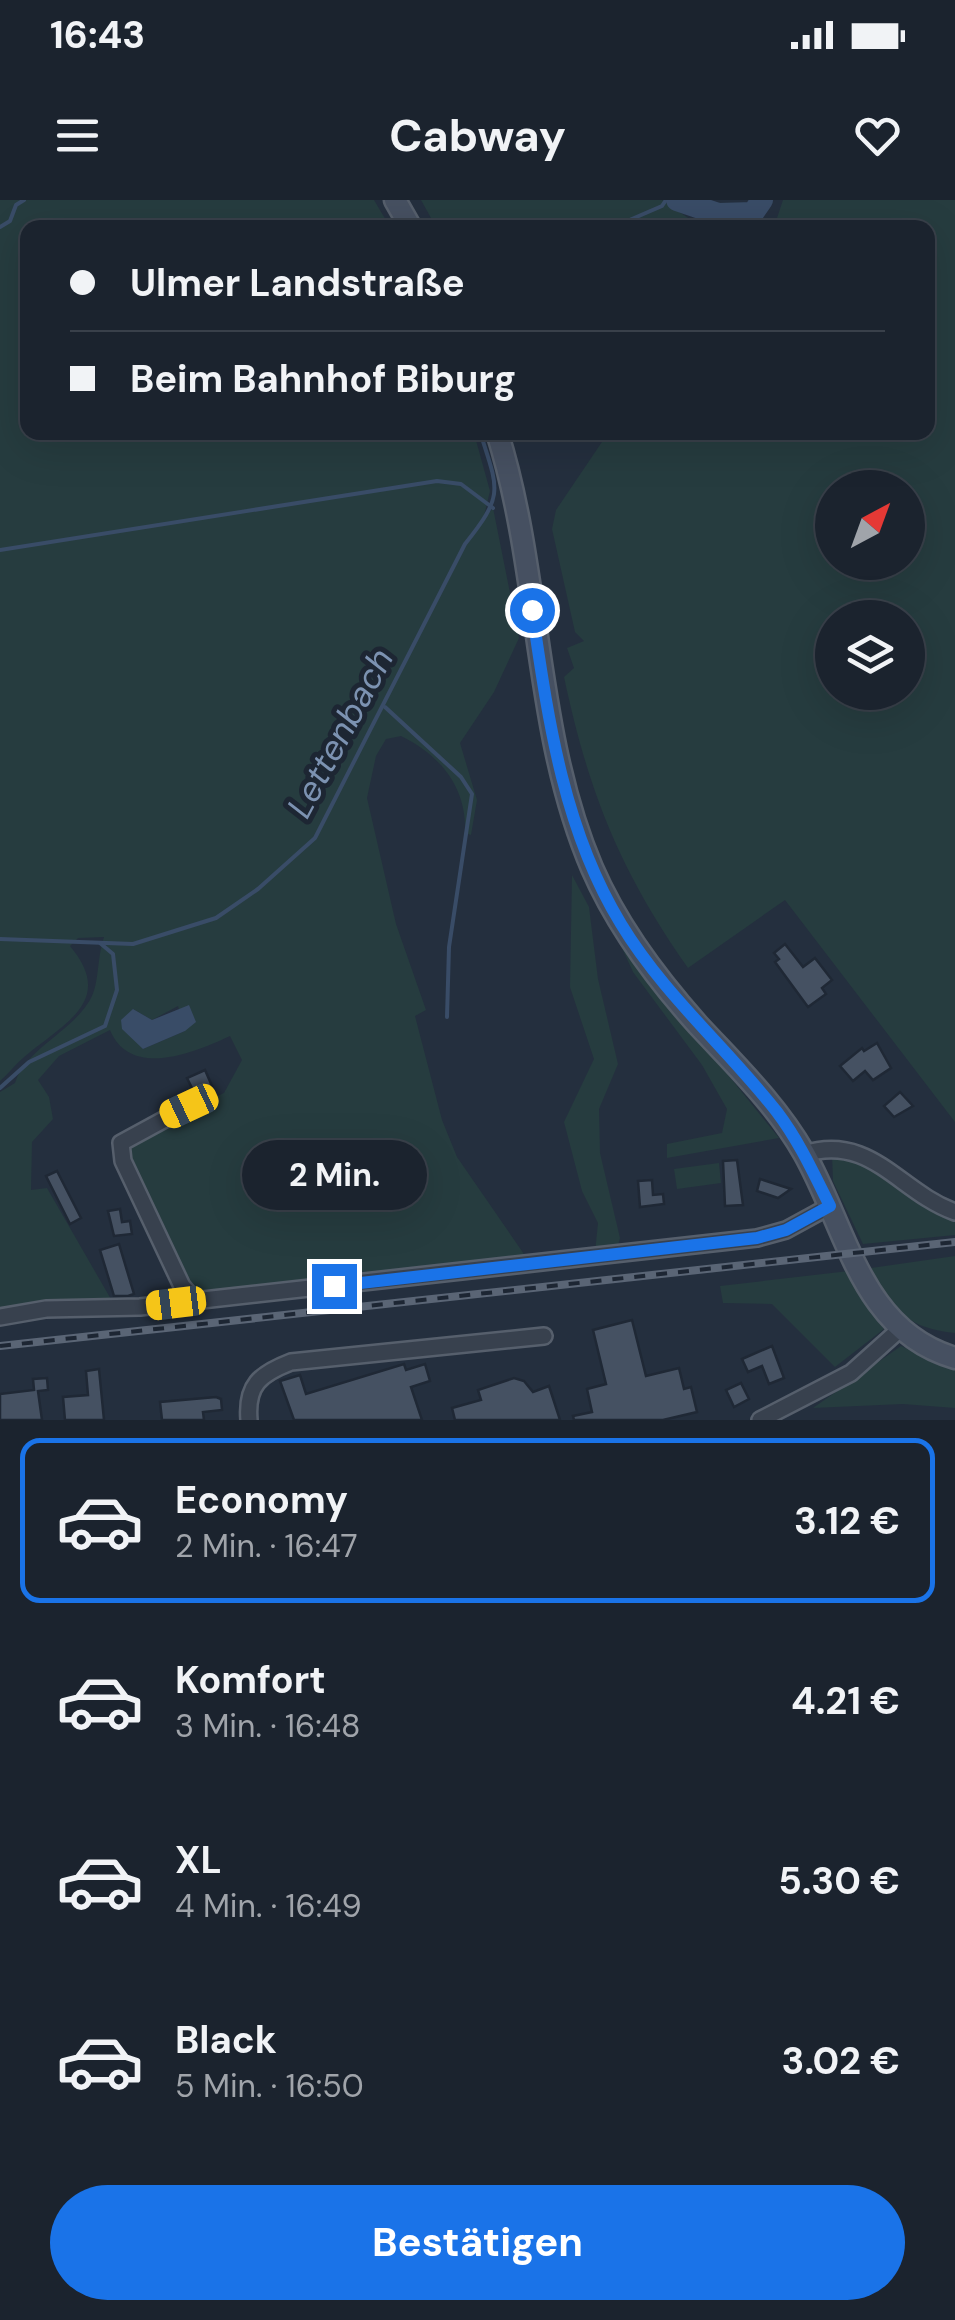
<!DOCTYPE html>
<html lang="de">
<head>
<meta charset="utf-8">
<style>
	body { margin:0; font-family:"DM Sans",sans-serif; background:#242b36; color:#f1f3f6; height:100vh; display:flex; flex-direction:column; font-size:38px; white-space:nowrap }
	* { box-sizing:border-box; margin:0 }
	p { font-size:32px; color:#a0a4aa }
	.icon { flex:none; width:55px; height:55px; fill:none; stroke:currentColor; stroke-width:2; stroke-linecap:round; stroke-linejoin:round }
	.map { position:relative; height:1220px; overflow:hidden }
	.side { display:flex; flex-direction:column; background:#1b232e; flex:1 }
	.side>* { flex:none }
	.guide { position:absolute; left:20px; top:20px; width:915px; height:220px; border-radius:20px; box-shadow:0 10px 40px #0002,0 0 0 2px #39404a; display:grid; align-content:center; height:220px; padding:0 50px; background:#1b232e }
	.needle { width:65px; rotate:41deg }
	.controls { position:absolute; left:815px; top:270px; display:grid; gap:20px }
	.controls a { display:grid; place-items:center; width:110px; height:110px; border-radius:50%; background:#1b232e; box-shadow:0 10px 40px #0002,0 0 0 2px #39404a; font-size:50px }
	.end { position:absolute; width:45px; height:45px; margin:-22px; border:12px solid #1a73e8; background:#fff; box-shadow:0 0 0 5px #fff }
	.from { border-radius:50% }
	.bubble { position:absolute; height:70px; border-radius:35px; background:#1b232e; box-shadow:0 10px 40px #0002,0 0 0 2px #39404a; font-size:32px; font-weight:700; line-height:70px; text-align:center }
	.car { position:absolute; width:30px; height:60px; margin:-30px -15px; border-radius:12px; box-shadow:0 0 8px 2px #0007; background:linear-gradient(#f5c518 24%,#345 0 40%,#f5c518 0 76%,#345 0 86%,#f5c518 0) }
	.guide b { display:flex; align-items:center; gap:35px; height:95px; font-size:38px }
	.guide b+b { border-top:2px solid #39404a }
	.guide i { width:25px; height:25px; background:#f1f3f6 }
	ul { padding:18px 0 0; list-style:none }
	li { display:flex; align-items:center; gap:30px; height:165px; margin:0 20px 15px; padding:0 30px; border:5px solid transparent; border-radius:20px }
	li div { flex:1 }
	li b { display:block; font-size:38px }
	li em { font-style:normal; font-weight:700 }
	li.current { border-color:#1a73e8 }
	li>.icon { width:90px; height:90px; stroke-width:1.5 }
	.primary-button { display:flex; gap:20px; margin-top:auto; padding:20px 50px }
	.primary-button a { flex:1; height:115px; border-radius:60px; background:#1a73e8; color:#fff; font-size:40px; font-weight:700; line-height:115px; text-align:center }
	.status { display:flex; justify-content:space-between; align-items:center; height:70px; padding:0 50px; background:#1b232e; direction:ltr }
	.status svg { height:28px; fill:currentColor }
	header { display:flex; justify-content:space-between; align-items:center; height:130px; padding:0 50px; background:#1b232e; font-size:45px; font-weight:700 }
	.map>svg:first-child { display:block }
</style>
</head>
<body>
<div class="status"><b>16:43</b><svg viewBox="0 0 49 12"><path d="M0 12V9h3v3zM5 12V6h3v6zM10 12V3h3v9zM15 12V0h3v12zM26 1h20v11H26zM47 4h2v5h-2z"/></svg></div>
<header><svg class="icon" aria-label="menu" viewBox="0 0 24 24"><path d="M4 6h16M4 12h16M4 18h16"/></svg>Cabway<svg class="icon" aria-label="heart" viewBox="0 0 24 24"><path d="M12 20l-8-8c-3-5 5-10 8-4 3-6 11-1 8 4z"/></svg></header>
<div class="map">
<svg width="955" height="1220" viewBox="0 0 955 1220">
	<rect width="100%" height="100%" fill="#242f3e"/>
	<g fill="#263c3f" fill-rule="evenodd">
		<path d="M 0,0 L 374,0 L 390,27 L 28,28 L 28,232 L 474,233 L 490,291 L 483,320 L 493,308 L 519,438 L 494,492 L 460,543 L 477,600 L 471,635 L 465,633 C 467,589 442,556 401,536 L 386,539 L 376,556 L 367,598 L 396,724 L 426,810 L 415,816 L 442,920 L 457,957 L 526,1057 L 198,1095 L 191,1089 L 125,952 L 138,933 L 224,893 L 242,860 L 230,836 C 194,853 130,879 110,830 L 59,856 L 38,880 L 49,897 L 53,919 L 32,942 L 31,990 L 47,988 L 112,1101 L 75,1100 L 0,1109 L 0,892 L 15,883 C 26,849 68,834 88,803 C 100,787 96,761 104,737 L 78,738 L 70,746 C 117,802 62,824 23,858 C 15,865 8,874 0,881 ZM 178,806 L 185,831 L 143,849 L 133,809 L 152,820 Z"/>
		<polygon points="421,0 662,0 691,20 690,28 436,27"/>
		<path d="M 783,0 L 955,0 L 955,922 L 785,700 L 688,768 C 620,671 589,594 564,477 L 574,468 L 567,448 L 584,441 L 575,432 L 552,329 L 556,310 L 608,233 L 928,232 L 928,28 L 774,27 ZM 832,288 L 908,288 L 908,362 L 832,362 ZM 832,418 L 908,418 L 908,492 L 832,492 Z"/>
		<polygon points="572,675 589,707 598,779 618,864 599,909 600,953 620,1038 617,1049 595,1052 598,1023 582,991 564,922 594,859 570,787"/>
		<polygon points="617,737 779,938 667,958 667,944 722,933 727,909 702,865 633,772"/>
		<polygon points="832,954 850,955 955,1016 955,1035 863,1044 833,981"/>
		<polygon points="719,963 721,983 677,989 674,969"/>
		<path d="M 955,1056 L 955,1133 C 906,1128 893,1110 871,1068 Z"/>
		<polygon points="849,1071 884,1129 835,1167 772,1104 723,1103 720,1086"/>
		<polygon points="901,1146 955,1170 955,1208 903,1204 813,1208"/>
	</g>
	<polygon fill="#394c67" points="189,805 196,822 185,831 143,849 122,829 121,820 133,809 152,820"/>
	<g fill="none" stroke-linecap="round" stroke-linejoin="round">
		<g stroke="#394c67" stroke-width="4">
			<polyline points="0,27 10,21 16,5 24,0"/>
			<polyline points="611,28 662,6 666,0"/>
			<polyline points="0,350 437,281 461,284 493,308"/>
			<polyline points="385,507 461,577 472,594 449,747 447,817"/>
			<path d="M 0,739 L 133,744 L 216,718 L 258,689 L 315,638 L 465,344 C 504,295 499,291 480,232"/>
			<polyline points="0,888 29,862 105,826 117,790 113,754 100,743"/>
		</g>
		<polyline stroke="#394c67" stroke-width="22" points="677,0 718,14 753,13 762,0"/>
	</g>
	<g fill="#455162" stroke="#1f2835" stroke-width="2.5">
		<polygon points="785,744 803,767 815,758 832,780 822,788 826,794 808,807 775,762 779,759 774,753"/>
		<polygon points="877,843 891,868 873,880 865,871 853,881 840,866 862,848 864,851"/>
		<polygon points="205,870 212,886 195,894 187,878"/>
		<polygon points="900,892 913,906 894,917 884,906"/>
		<polygon points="737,960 743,1005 725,1006 723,961"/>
		<polygon points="57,971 81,1018 70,1024 46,976"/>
		<polygon points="760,979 791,989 778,998 757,991"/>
		<polygon points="652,980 653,995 663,994 664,1004 640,1007 638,981"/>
		<polygon points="120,1009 122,1022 130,1021 132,1034 114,1036 108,1011"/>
		<polygon points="119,1044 134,1094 128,1096 114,1096 100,1050"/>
		<polygon points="632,1120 646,1176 679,1168 684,1189 691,1187 697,1212 663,1220 574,1220 573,1216 592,1212 587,1189 606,1184 593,1130"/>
		<polygon points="772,1146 784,1178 769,1184 762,1166 748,1172 742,1159"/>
		<polygon points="404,1164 406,1170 425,1164 430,1181 411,1187 422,1220 294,1220 280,1181 300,1175 306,1194"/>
		<polygon points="99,1169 104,1220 65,1220 63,1197 88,1195 86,1171"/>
		<polygon points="47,1178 48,1190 38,1191 42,1220 0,1220 0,1194 34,1190 33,1179"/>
		<polygon points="514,1178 524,1181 533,1192 549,1186 560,1220 455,1220 452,1208 481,1200 478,1190"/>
		<polygon points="741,1183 749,1199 734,1207 726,1190"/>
		<polygon points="216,1197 221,1199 222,1210 203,1212 204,1220 162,1220 160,1202"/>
	</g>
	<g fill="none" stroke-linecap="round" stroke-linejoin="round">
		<g stroke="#565f6c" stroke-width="20">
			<g id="street">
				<polyline points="189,906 121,943 123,961 182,1086 195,1101"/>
				<path d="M 804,954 C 871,933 899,992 955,1012"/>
				<polyline points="0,1117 46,1109 140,1107 757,1038 786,1030 830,1006"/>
				<path d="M 249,1220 C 246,1185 260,1174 291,1162 L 544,1136"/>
				<polyline points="760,1220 851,1173 899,1130"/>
			</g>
		</g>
		<g stroke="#565f6c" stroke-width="25">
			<g id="secondary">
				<polyline points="395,0 411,28"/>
				<path d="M 497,232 C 542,375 533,530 592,668 C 617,726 656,778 698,825 C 736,866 776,904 804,953 C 847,1029 861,1131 955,1158"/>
			</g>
		</g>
		<use href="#street" stroke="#38414e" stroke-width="15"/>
		<use href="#secondary" stroke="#465061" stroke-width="20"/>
		<g stroke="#5a6575" stroke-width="8">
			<polyline id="rail" points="0,1146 955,1042"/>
		</g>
		<use href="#rail" stroke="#1d2633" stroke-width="4" stroke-dasharray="11" stroke-linecap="butt"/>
	</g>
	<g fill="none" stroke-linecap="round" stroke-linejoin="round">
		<path stroke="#1a73e8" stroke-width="12" d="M 334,1086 L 757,1038 L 786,1030 L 830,1006 C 814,974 799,941 777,912 C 727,848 664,795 621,724 C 563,629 548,518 532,410"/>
	</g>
	<g text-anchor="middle" stroke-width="10" stroke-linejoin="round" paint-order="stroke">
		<g font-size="35" font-style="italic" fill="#7c92b1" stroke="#1d2633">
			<text transform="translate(340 533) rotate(-62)" y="12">Lettenbach</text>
		</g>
	</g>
</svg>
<div class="controls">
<a><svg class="needle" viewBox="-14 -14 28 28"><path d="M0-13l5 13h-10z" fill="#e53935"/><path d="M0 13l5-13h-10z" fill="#a0a4aa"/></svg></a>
<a><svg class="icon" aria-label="layers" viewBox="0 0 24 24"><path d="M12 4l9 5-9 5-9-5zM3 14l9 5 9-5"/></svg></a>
</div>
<i class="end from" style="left:532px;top:410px"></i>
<i class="end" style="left:334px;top:1086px"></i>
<div class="bubble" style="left:242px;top:940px;width:185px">2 Min.</div>
<i class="car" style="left:189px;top:906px;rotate:245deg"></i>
<i class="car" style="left:176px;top:1103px;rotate:263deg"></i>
<div class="guide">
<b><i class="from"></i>Ulmer Landstraße</b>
<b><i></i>Beim Bahnhof Biburg</b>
</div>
</div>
<section class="side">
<ul>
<li class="current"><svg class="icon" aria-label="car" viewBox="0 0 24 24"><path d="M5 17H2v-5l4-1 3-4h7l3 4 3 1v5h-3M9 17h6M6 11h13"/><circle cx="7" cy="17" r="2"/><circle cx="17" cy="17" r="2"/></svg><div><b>Economy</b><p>2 Min. · 16:47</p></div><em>3.12 €</em></li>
<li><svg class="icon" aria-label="car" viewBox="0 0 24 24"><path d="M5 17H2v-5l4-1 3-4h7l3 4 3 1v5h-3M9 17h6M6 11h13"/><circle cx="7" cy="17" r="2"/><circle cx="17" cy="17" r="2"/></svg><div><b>Komfort</b><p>3 Min. · 16:48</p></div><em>4.21 €</em></li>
<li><svg class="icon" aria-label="car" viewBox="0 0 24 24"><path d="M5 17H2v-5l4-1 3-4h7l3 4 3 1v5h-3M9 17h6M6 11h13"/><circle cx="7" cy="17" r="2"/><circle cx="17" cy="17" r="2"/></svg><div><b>XL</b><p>4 Min. · 16:49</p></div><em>5.30 €</em></li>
<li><svg class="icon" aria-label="car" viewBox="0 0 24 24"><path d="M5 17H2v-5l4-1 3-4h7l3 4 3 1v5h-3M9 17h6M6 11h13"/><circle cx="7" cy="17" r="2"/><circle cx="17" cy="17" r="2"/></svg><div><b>Black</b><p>5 Min. · 16:50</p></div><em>3.02 €</em></li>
</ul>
<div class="primary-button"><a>Bestätigen</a></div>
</section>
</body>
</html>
